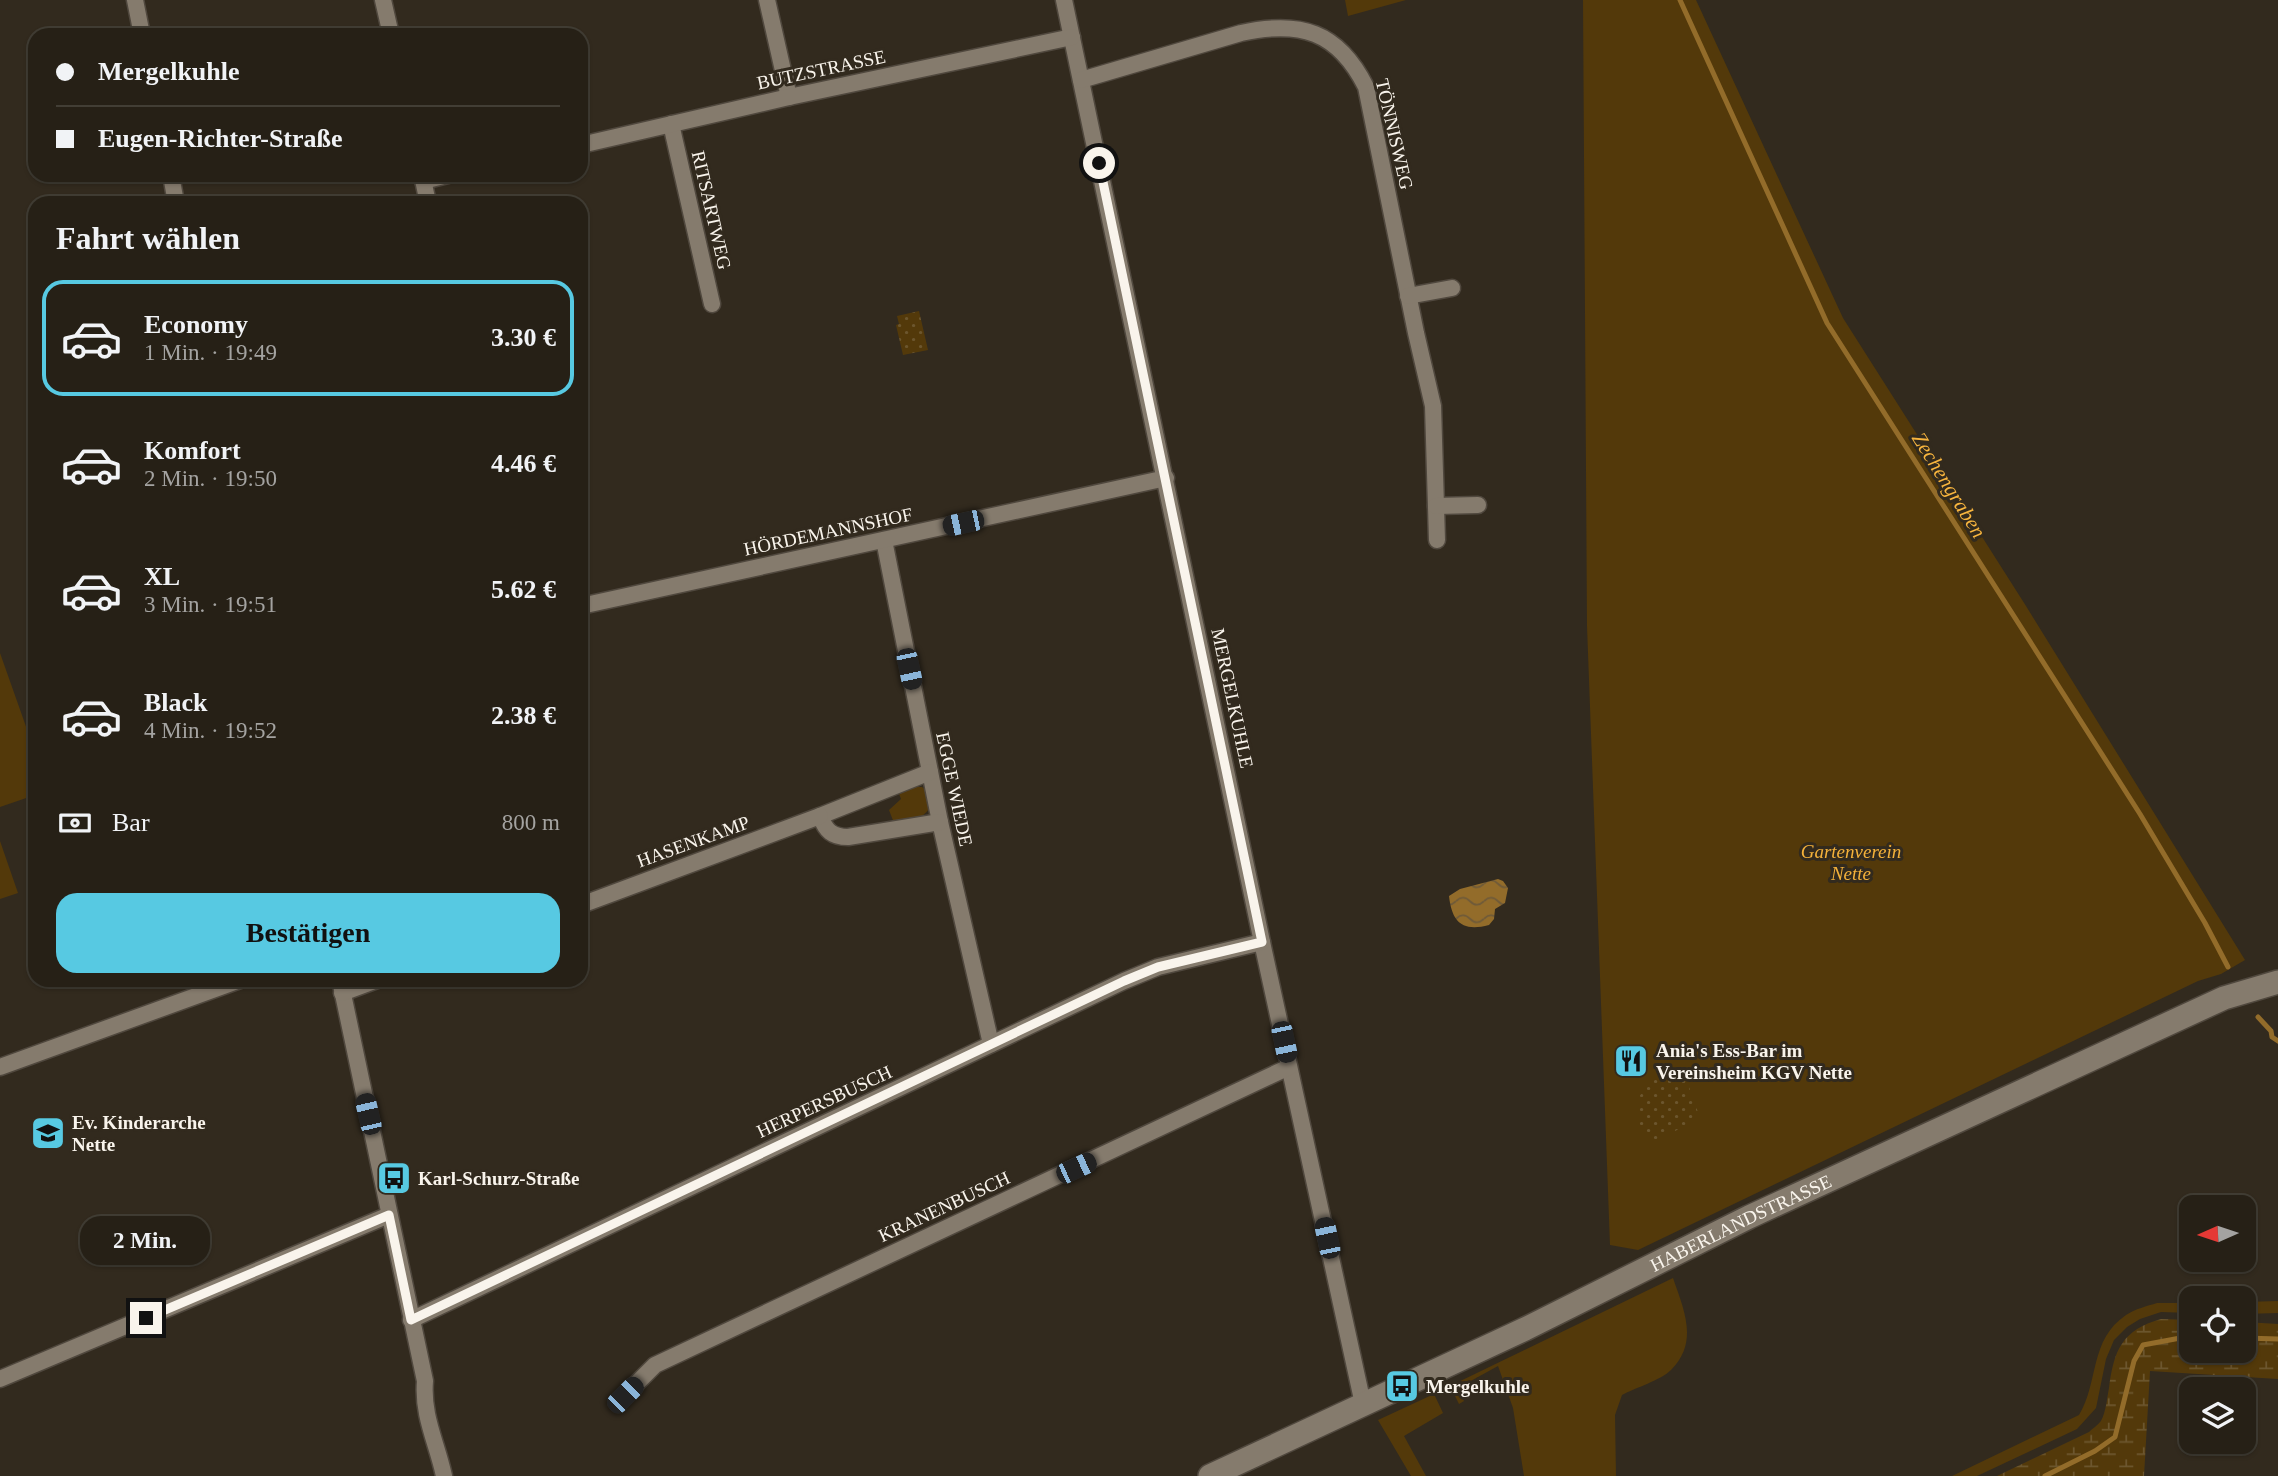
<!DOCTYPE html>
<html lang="de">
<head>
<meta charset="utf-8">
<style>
	body { margin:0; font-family:Georgia,serif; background:#2e281f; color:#f1f3f6; height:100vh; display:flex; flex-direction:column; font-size:26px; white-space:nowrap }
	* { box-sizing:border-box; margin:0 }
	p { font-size:23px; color:#a4a3a1 }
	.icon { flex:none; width:38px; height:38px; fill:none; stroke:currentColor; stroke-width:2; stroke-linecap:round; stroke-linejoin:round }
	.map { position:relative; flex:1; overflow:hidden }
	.drawer { position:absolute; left:28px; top:196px; width:560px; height:791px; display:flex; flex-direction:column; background:#262016; border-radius:21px; box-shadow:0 2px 5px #0004,0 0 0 2px #423e35 }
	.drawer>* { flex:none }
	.banner { position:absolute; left:28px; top:28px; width:560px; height:154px; border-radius:21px; box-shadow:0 2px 5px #0004,0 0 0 2px #423e35; display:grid; align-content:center; height:154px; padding:0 28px; background:#262016 }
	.needle { width:46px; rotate:267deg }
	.fabs { position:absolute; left:2179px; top:1195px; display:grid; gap:14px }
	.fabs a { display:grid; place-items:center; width:77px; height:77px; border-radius:14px; background:#262016; box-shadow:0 2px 5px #0004,0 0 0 2px #423e35; font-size:35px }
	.end { position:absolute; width:32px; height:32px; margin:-16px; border:9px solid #f9f4ec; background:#111; box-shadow:0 0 0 4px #111 }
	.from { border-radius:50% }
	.bubble { position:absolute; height:49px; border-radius:21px; background:#262016; box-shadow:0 2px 5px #0004,0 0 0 2px #423e35; font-size:23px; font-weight:600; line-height:49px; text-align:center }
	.car { position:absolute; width:21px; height:42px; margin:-21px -10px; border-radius:9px; box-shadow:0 0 5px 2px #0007; background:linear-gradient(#222 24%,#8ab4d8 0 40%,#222 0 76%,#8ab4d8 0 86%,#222 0) }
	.banner b { display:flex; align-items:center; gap:24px; height:66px; font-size:26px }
	.banner b+b { border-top:2px solid #423e35 }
	.banner i { width:18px; height:18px; background:#f1f3f6 }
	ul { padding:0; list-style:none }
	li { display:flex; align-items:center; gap:21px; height:116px; margin:0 14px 10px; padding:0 14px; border:4px solid transparent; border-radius:21px }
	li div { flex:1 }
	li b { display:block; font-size:26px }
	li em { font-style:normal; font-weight:600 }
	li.active { border-color:#57c9e2 }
	li>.icon { width:63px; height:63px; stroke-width:1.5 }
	h2 { padding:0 28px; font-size:32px; line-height:84px }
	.pay { display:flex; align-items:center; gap:18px; height:77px; padding:0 28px; font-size:26px }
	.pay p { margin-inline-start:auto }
	.primary-button { display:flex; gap:14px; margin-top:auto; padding:14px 28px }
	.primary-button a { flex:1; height:80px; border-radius:21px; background:#57c9e2; color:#111; font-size:28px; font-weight:600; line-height:80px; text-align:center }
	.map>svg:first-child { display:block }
</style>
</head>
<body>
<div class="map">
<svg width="2278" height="1476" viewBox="0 0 2278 1476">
	<defs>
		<pattern id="wetland-marsh" width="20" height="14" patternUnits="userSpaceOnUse" patternTransform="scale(1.75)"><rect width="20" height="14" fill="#53390a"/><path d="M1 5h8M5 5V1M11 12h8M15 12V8" fill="none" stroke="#6c562e"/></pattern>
		<pattern id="park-dots" width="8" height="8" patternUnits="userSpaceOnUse" patternTransform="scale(1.75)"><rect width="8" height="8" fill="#53390a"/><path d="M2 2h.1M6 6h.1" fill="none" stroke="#6c562e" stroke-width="1.8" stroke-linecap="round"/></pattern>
		<pattern id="water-waves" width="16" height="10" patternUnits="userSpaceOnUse" patternTransform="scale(1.75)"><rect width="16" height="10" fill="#936c2a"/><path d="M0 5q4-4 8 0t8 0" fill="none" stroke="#6f5a38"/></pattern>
	</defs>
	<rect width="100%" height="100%" fill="#322a1e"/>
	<g fill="#53390a">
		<polygon points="1345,0 1406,0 1348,16"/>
		<polygon points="1583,0 1696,0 1843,318 2026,606 2245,960 2221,974 2198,981 1638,1250 1610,1245 1587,626"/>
		<polygon points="0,653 35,752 35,795 0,807"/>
		<path d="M 914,787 L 922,787 L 927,791 L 930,807 C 922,821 908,821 894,823 L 889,810 L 901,799 L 898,791 Z"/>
		<polygon points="0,841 18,893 0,899"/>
		<path d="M 1673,1278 C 1684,1310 1699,1342 1671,1370 C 1661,1380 1635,1388 1622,1395 L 1615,1415 L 1616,1476 L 1524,1476 L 1513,1408 L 1498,1366 L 1458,1388 L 1464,1401 L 1459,1404 L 1450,1386 Z"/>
		<polygon points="2278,1301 2278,1313 2244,1314 2244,1302"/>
		<path d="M 2157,1303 L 2191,1303 L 2191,1313 L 2161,1312 L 2140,1319 L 2127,1327 L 2114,1340 L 2106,1359 L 2096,1408 L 2077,1429 L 1977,1476 L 1952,1476 L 2079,1415 C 2099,1382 2089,1340 2126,1315 C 2135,1309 2147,1306 2157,1303 Z"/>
		<polygon points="1434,1394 1443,1413 1404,1436 1426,1476 1411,1476 1378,1420"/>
	</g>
	<path fill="url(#wetland-marsh)" d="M 2161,1319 L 2191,1320 L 2191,1351 L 2244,1351 L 2244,1322 L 2278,1324 L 2278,1379 L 2150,1371 L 2144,1476 L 1997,1476 L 2089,1432 C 2092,1429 2098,1425 2101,1421 C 2106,1412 2107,1398 2109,1388 C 2114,1350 2122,1330 2161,1319 Z"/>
	<g fill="url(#park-dots)">
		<polygon points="919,311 928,350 903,355 896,325 899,324 897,316"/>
		<polygon points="1683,1070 1700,1118 1656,1141 1638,1126 1637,1101 1652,1074"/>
	</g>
	<path fill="url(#water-waves)" d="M 1498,879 L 1503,881 L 1508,888 L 1505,903 L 1495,909 L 1494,919 L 1489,925 C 1462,932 1452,922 1449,896 L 1460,889 Z"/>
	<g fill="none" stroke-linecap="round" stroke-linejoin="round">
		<g stroke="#936c2a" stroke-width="5">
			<polyline points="1680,0 1827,323 2140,814 2205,923 2228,967"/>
			<polyline points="2258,1017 2271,1031 2272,1037 2278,1041"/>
			<polyline points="2244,1338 2278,1339"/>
			<polyline points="2045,1476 2095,1451 2115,1437 2134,1361 2143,1345 2191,1336"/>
		</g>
		<g stroke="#50483e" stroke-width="19">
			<g id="street">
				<polyline points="135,0 142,35"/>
				<polyline points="383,0 391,35"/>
				<polyline points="767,0 789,97"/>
				<polyline points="1064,0 1262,942 1363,1404"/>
				<path d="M 1081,80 L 1241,33 C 1300,20 1338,31 1366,87 L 1416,333 L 1433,406 L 1437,540"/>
				<polyline points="671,124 712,304"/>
				<polyline points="581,145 789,97 1072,37"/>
				<polyline points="171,175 176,203"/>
				<polyline points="422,175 428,203"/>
				<polyline points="423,181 448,175"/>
				<polyline points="1408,296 1452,288"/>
				<polyline points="1436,506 1478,505"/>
				<polyline points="884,540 940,822 991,1044"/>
				<polyline points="581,606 1166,478"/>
				<path d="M 930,772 L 820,816 C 826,831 832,837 848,837 L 940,822"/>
				<polyline points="581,905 820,816"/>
				<path d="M 340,980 L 425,1381 C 422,1416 437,1443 444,1476"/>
				<polyline points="342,993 377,980"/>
				<polyline points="0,1067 240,980"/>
				<polyline points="411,1320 1124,981 1158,967 1262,942"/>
				<polyline points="0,1379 389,1215"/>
				<polyline points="625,1395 655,1365 1289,1067"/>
			</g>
		</g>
		<g stroke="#50483e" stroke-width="26">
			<g id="secondary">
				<path id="s1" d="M 1210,1476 L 1525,1329 L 1749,1217 L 2224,998 L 2278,982"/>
			</g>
		</g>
		<use href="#street" stroke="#857b6d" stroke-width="16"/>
		<use href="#secondary" stroke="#857b6d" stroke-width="23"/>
	</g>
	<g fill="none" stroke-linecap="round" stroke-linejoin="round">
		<polyline stroke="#f9f4ec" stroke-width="9" points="146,1318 389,1215 411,1320 1124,981 1158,967 1262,942 1099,163"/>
	</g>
	<defs>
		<g id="restaurant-square" transform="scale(1.75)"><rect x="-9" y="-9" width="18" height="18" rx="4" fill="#57c9e2" stroke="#322a1e"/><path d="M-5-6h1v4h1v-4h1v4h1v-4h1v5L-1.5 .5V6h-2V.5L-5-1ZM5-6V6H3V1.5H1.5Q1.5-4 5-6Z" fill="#111"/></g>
		<g id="school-square" transform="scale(1.75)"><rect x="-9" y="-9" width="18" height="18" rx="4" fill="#57c9e2" stroke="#322a1e"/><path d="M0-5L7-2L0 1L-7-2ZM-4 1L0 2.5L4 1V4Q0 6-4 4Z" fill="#111"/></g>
		<g id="bus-square" transform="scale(1.75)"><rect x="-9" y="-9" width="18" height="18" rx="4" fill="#57c9e2" stroke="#322a1e"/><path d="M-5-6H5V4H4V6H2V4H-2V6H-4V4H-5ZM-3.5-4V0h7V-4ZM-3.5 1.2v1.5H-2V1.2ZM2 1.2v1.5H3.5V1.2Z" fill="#111"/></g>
	</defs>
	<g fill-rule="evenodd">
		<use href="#restaurant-square" x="1631" y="1061"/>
		<use href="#school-square" x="48" y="1133"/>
		<use href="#bus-square" x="394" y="1178"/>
		<use href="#bus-square" x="1402" y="1386"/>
	</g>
	<g text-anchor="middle" stroke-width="6" stroke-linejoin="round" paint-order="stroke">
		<g font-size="19" fill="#f9f4ec" stroke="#322a1e">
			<text transform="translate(821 69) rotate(-12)" y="7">BUTZSTRASSE</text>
			<text transform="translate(1395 134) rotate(77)" y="7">TÖNNISWEG</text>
			<text transform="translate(712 210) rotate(77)" y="7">RITSARTWEG</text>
			<text transform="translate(828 531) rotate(-12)" y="7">HÖRDEMANNSHOF</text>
			<text transform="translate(1233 698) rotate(78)" y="7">MERGELKUHLE</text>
			<text transform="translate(955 789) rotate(78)" y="7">EGGE WIEDE</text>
			<text transform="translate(693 841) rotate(-20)" y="7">HASENKAMP</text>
			<text transform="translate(824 1101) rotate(-25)" y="7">HERPERSBUSCH</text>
			<text transform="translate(944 1206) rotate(-25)" y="7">KRANENBUSCH</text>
			<text dy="7" stroke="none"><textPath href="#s1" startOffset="588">HABERLANDSTRASSE</textPath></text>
		</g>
		<g font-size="19" font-style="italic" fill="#f4b13a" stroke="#322a1e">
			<text x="1851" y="858">Gartenverein<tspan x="1851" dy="22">Nette</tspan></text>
		</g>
		<g font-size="19" font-weight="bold" fill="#f9f4ec" stroke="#322a1e" text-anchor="start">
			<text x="1656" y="1057">Ania's Ess-Bar im<tspan x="1656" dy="22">Vereinsheim KGV Nette</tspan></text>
			<text x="72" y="1129">Ev. Kinderarche<tspan x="72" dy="22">Nette</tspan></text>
			<text x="418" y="1185">Karl-Schurz-Straße</text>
			<text x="1426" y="1393">Mergelkuhle</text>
		</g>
		<g font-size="21" font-style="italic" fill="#f8b53e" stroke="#322a1e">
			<text transform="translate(1949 485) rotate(58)" y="7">Zechengraben</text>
		</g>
	</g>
</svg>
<div class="fabs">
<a><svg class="needle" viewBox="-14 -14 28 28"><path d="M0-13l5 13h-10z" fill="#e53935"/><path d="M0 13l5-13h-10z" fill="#a4a3a1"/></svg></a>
<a><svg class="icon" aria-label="locate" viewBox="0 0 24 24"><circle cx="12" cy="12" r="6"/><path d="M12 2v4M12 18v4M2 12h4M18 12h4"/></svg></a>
<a><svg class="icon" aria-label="layers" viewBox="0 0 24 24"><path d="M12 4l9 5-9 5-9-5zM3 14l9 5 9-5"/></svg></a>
</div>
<i class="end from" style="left:1099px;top:163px"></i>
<i class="end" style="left:146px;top:1318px"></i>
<div class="bubble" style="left:80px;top:1216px;width:130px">2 Min.</div>
<i class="car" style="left:963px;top:523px;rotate:258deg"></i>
<i class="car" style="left:909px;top:669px;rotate:168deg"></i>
<i class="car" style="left:1284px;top:1042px;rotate:168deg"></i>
<i class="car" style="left:368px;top:1114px;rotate:347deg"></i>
<i class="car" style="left:1076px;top:1168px;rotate:65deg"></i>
<i class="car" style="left:1327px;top:1238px;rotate:348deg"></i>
<i class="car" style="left:625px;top:1395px;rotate:45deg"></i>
<div class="banner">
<b><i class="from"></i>Mergelkuhle</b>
<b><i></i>Eugen-Richter-Straße</b>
</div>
<section class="drawer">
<h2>Fahrt wählen</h2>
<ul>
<li class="active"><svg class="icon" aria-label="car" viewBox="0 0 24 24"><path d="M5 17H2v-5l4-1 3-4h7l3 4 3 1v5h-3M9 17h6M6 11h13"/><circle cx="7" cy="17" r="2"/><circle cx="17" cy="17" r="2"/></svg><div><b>Economy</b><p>1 Min. · 19:49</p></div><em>3.30 €</em></li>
<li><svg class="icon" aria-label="car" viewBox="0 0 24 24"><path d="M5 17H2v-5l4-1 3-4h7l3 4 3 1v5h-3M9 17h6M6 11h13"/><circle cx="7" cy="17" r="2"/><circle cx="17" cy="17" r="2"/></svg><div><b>Komfort</b><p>2 Min. · 19:50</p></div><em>4.46 €</em></li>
<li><svg class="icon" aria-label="car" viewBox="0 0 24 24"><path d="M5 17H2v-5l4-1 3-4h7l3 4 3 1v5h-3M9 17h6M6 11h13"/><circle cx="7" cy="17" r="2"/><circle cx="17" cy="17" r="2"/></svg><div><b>XL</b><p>3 Min. · 19:51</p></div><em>5.62 €</em></li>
<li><svg class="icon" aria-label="car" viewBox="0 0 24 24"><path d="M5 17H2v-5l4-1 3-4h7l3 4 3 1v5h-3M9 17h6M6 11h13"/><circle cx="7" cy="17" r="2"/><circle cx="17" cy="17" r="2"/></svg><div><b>Black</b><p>4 Min. · 19:52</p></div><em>2.38 €</em></li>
</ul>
<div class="pay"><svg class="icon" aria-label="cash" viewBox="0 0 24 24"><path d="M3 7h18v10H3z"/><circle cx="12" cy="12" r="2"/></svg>Bar<p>800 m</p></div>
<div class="primary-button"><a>Bestätigen</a></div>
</section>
</div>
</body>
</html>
